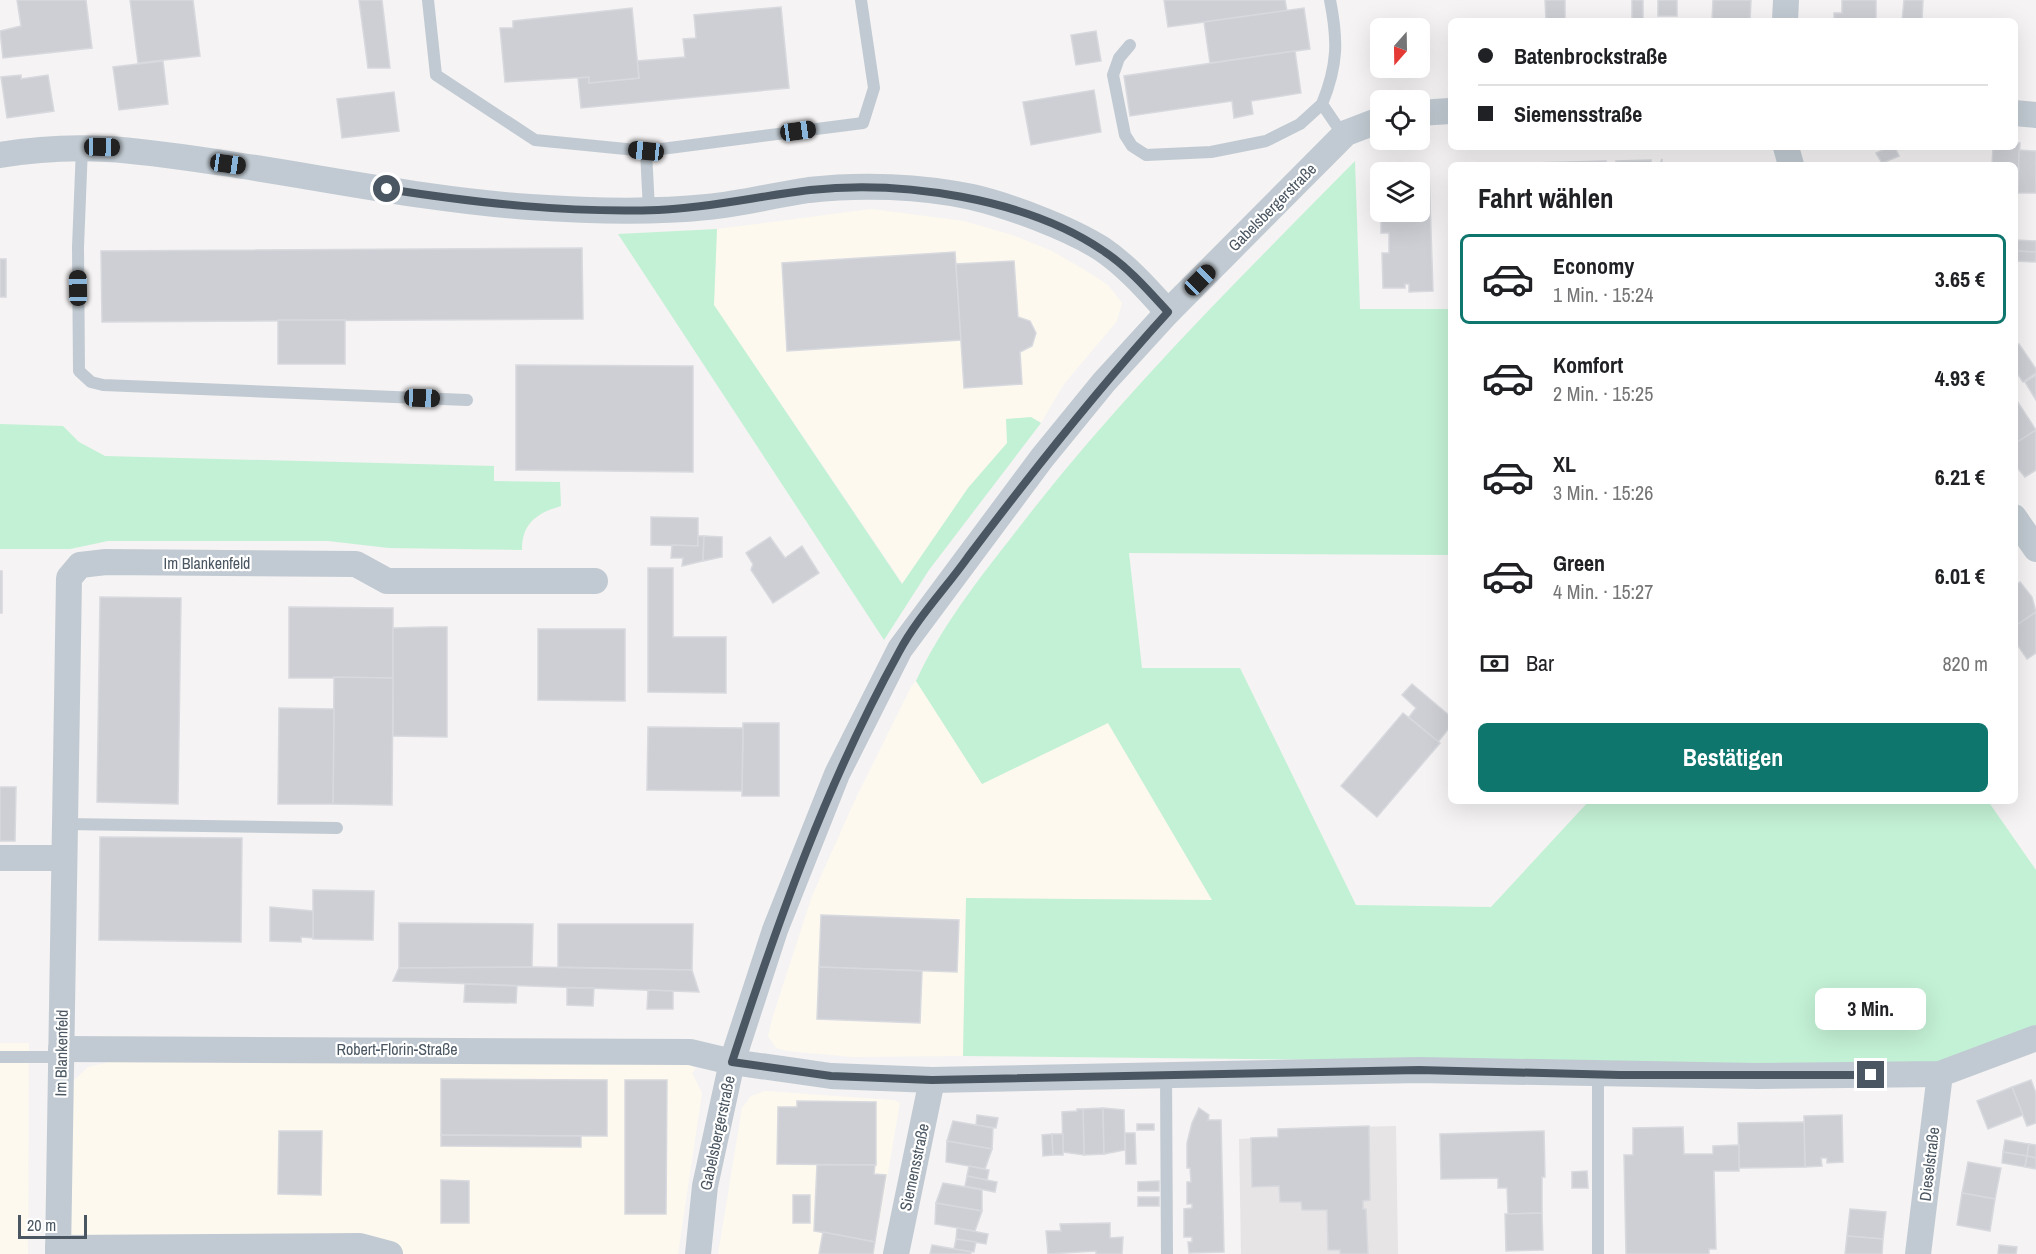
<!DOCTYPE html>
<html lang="de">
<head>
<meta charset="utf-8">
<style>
	body { margin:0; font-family:"Archivo Narrow",sans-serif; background:#f6f6f6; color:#202124; height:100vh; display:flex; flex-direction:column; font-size:22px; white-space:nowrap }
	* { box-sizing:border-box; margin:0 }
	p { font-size:20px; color:#757577 }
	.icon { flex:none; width:33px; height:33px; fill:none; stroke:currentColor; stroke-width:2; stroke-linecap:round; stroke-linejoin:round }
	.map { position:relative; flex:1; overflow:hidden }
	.side { position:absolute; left:1448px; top:162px; width:570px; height:642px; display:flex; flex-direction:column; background:#fff; border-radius:9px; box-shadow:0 6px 24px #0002 }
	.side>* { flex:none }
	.top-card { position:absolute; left:1448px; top:18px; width:570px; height:132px; border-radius:9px; box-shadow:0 6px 24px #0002; display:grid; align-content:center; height:132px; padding:0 30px; background:#fff }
	.needle { width:39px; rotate:200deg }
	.controls { position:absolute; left:1370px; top:18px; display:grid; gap:12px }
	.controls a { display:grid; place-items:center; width:60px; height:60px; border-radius:9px; background:#fff; box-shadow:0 6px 24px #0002; font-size:30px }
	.scale { position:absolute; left:18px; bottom:15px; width:69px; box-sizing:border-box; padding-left:6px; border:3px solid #4a5661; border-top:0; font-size:16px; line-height:21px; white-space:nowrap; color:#4a5661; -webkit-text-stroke:4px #fff; paint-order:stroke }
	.end { position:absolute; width:27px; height:27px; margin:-14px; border:8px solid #4a5661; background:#fff; box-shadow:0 0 0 3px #fff }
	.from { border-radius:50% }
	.bubble { position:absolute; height:42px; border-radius:9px; background:#fff; box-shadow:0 6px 24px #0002; font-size:20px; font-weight:700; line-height:42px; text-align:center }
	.car { position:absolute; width:18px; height:36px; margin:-18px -9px; border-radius:8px; box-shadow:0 0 4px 2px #0007; background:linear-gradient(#222 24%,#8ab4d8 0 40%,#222 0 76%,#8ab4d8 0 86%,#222 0) }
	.top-card b { display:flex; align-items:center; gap:21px; height:57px; font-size:22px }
	.top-card b+b { border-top:2px solid #e0e0e0 }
	.top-card i { width:15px; height:15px; background:#202124 }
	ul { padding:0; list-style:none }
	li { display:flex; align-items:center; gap:18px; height:90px; margin:0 12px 9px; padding:0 18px; border:3px solid transparent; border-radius:9px }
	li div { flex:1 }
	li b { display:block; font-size:22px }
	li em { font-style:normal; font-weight:700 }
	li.on { border-color:#0f766e }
	li>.icon { width:54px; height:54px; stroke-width:1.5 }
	h2 { padding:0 30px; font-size:27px; line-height:72px }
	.pay { display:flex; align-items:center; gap:15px; height:66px; padding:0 30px; font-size:22px }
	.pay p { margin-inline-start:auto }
	.primary-button { display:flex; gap:12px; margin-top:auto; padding:12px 30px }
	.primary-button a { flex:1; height:69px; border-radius:9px; background:#0f766e; color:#fff; font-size:24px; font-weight:700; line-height:69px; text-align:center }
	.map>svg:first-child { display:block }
</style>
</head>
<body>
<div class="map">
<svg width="2036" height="1254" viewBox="0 0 2036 1254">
	<rect width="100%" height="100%" fill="#f5f3f3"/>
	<g fill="#fdf9ef">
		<polygon points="871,209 964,221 1012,235 1052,251 1088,272 1108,285 1122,303 1117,321 1064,384 1041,423 1039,420 1007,443 968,488 903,584 714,305 717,229"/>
		<polygon points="916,681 982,784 1108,723 1213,901 966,898 963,1056 853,1057 787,1051 776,1048 768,1036 773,1016 812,896 855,800 911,687"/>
		<polygon points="0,1043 29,1043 28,1254 0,1254"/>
		<polygon points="117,1060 686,1063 696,1068 692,1073 702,1093 678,1254 70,1254 73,1081 88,1067"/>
		<polygon points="765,1091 894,1100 900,1103 874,1254 718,1254 742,1108 751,1096"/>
	</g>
	<polygon fill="#e6e4e5" points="1396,1126 1398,1254 1241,1254 1239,1139 1278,1137 1278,1129"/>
	<g fill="#c3f1d5">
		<path d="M 1355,161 L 1360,309 L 1450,309 L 1450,555 L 1129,553 L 1142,668 L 1240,668 L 1356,905 L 1491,907 L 1589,801 L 1988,801 L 2036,870 L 2036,1025 L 1934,1066 L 963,1056 L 966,898 L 1212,900 L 1108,723 L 982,784 L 916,681 C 941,627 978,580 1014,534 C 1117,399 1237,281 1355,161 Z"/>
		<polygon points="717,229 714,305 902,584 968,488 1007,443 1006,419 1031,417 1041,423 929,570 884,640 618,234"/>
		<path d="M 0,424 L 63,426 L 79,442 L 105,456 L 494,466 L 494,481 L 560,482 L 561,506 C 537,513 522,523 522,550 L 389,548 L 328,541 L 108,541 L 70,549 L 0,549 Z"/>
	</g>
	<g fill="#cdcfd5" stroke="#d7d9de" stroke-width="1.5">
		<polygon points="17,0 86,0 92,48 3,58 0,31 21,26"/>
		<polygon points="130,0 193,0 200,56 138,63"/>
		<polygon points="359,0 382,0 390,68 368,68"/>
		<polygon points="1164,0 1285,0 1287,11 1168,27"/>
		<polygon points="1545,0 1565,0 1565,19 1546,20"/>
		<rect x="1632" y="0" width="11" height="21"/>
		<rect x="1658" y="0" width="19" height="16"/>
		<polygon points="1713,0 1751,0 1750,21 1712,21"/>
		<polygon points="1842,0 1876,0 1876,21 1880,21 1834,21 1834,13 1842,13"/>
		<polygon points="1904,0 1923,0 1922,21 1902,21"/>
		<polygon points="781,7 789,88 581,108 578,78 589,77 589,83 639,78 637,61 685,57 683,39 696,38 694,15"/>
		<polygon points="632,8 639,78 589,83 589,77 505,82 500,28 513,28 513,21"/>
		<polygon points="1304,8 1310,49 1210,63 1204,22"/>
		<polygon points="1096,31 1101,61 1076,65 1071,35"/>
		<polygon points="1295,51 1301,93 1251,101 1253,114 1234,118 1232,101 1130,116 1124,76"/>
		<polygon points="163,61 168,104 119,110 113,67"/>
		<polygon points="21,75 21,79 48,75 54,111 7,118 1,77"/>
		<polygon points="1094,90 1101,132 1031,145 1023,102"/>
		<polygon points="394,92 399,131 342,138 337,99"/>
		<polygon points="2014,143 2020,143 2018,185 2014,185 2014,165 1992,165 1993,147 2014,147"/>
		<polygon points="1889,147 1895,147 1899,156 1882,163 1876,153"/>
		<polygon points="2019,150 2036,151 2036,193 2018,193"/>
		<polygon points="1662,159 1662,165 1616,165 1616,161 1651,160 1651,164 1660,164"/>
		<polygon points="1606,161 1606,165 1531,165 1531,163"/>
		<polygon points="1406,171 1429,171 1433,291 1409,292 1409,284 1405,284 1405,288 1383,288 1382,253 1389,253 1389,233 1381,233 1381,212 1419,212 1419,172"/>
		<polygon points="2016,240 2036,241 2036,252 2016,251"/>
		<polygon points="582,248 583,319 102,322 101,251"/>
		<polygon points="2016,251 2036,252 2036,262 2016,261"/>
		<polygon points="955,252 961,340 787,351 782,263"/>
		<rect x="0" y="259" width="6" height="38"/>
		<polygon points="1014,261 1018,317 1030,321 1036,333 1032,346 1020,352 1022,384 964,388 956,264"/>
		<rect x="278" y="320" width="67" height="44"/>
		<polygon points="2019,344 2036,369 2036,373 2023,382 2014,369 2014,347"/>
		<polygon points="516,365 693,366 693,472 516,470"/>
		<polygon points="2036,375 2036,400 2025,382"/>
		<polygon points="2017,401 2036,430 2014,444 2014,402"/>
		<polygon points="2036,430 2036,470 2025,477 2014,464 2014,444"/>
		<polygon points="651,517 698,518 698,546 651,545"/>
		<polygon points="698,536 704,536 703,561 682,566 683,558 671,558 672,545 698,546"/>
		<polygon points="704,536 722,537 722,557 703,561"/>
		<polygon points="770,537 785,558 802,546 819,573 773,603 751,570 753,564 746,553"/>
		<polygon points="648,568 673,568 673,637 726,637 726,693 648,692"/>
		<rect x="0" y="571" width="2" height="42"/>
		<polygon points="2020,582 2032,597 2036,612 2014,627 2014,586"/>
		<polygon points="100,597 181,598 178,804 97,802"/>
		<polygon points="289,607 393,608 393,678 289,678"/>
		<polygon points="2036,612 2036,653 2027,659 2014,640 2014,627"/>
		<polygon points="430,627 447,627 447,737 393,736 393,628"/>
		<polygon points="538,629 625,629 625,701 538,700"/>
		<polygon points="334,677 393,678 392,805 333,804"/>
		<polygon points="1412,684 1450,716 1450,727 1438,742 1409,717 1416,708 1402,695"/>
		<polygon points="279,708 334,709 333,804 278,804"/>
		<polygon points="1403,713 1440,743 1377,817 1341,786"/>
		<polygon points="743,723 779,723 779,796 742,796"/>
		<polygon points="648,727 743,728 742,791 647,790"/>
		<polygon points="0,787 16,787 15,841 0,841"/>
		<polygon points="100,837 242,838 241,942 99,940"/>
		<polygon points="313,890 374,891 373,940 313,939"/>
		<polygon points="270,907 313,911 313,938 301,937 301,942 270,941"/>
		<polygon points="821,915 959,920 957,972 819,967"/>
		<polygon points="399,923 533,924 532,967 399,968"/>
		<polygon points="558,924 693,924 692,970 558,967"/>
		<polygon points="532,967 692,970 699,992 393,981 399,968"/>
		<polygon points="819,967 922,971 920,1023 817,1019"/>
		<polygon points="465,984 517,986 516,1003 464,1002"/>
		<polygon points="567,988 594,988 593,1006 567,1005"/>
		<polygon points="648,990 673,991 673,1009 647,1009"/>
		<polygon points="441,1079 607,1080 607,1136 441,1135"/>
		<polygon points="625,1080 667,1080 666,1214 625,1214"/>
		<polygon points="2031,1080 2036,1093 2036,1123 2027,1126 2012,1087"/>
		<polygon points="2012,1087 2023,1115 1988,1129 1977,1101"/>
		<polygon points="797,1101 876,1102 876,1165 777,1164 778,1107 797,1107"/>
		<polygon points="1103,1108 1104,1154 1084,1155 1083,1109"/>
		<polygon points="1103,1108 1124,1110 1125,1150 1104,1154"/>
		<polygon points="1199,1108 1209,1115 1208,1120 1221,1120 1224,1252 1189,1253 1188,1242 1192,1242 1192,1237 1184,1237 1184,1209 1192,1208 1192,1204 1187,1204 1187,1182 1191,1182 1190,1168 1187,1168 1187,1143 1192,1123"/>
		<polygon points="1077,1109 1083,1109 1084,1155 1063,1152 1062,1112 1077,1111"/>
		<polygon points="977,1115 998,1118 996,1128 976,1125"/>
		<polygon points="1842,1115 1843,1162 1827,1163 1827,1158 1821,1158 1822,1166 1805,1167 1804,1116"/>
		<polygon points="953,1121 993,1128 992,1149 947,1141"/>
		<polygon points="1804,1122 1805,1167 1739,1168 1738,1123"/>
		<rect x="1137" y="1124" width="17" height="6"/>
		<polygon points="1369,1126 1370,1200 1363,1201 1363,1209 1366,1209 1368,1254 1340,1254 1340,1250 1328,1250 1327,1210 1302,1210 1301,1202 1280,1202 1279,1186 1252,1187 1251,1138 1278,1137 1278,1129"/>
		<polygon points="1683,1127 1684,1154 1713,1154 1713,1146 1739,1145 1739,1171 1714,1171 1716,1249 1709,1249 1709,1254 1626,1254 1624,1155 1633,1155 1633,1128"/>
		<polygon points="279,1131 322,1131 321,1195 278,1194"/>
		<polygon points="1544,1131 1545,1177 1542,1177 1542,1213 1508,1214 1507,1188 1498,1188 1498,1178 1441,1179 1440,1134"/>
		<polygon points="1125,1133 1135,1133 1136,1164 1126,1164"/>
		<polygon points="1052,1134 1053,1155 1043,1156 1042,1135"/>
		<polygon points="1052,1134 1063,1134 1063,1155 1053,1155"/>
		<polygon points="441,1135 581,1136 581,1147 441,1146"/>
		<polygon points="2005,1140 2029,1144 2027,1156 2003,1152"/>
		<polygon points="947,1141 992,1149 985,1169 946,1162"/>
		<polygon points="2029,1144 2036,1145 2036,1158 2027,1156"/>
		<polygon points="2003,1152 2027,1156 2025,1167 2002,1163"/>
		<polygon points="2027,1156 2036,1158 2036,1169 2025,1167"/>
		<polygon points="1968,1162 2001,1168 1995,1199 1962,1193"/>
		<polygon points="817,1165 875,1165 874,1174 886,1175 875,1242 814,1231"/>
		<polygon points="969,1166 989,1170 987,1180 967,1176"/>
		<polygon points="1587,1171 1588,1188 1572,1188 1572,1172"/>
		<polygon points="967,1176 997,1182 995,1192 965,1186"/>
		<polygon points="441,1180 469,1181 469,1223 441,1223"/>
		<polygon points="1159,1181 1159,1191 1138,1191 1138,1182"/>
		<polygon points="943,1183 982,1190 982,1211 936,1203"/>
		<polygon points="1962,1193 1995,1199 1990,1231 1957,1225"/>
		<rect x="793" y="1195" width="17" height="28"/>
		<rect x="1138" y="1197" width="21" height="9"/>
		<polygon points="936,1203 982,1211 975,1231 935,1224"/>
		<polygon points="1850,1209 1886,1212 1883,1239 1847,1236"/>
		<polygon points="1542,1213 1543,1250 1506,1251 1505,1214"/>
		<polygon points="1110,1223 1110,1238 1123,1237 1122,1254 1096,1254 1096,1251 1048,1254 1046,1231 1061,1231 1060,1224"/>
		<polygon points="957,1228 988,1234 986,1244 956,1239"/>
		<polygon points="823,1232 875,1242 873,1254 819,1254"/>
		<polygon points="1847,1236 1883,1239 1882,1254 1845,1254"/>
		<polygon points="956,1239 976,1242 974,1252 954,1249"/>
		<polygon points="932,1245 971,1252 971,1254 930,1254"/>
		<polygon points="1999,1245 2017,1247 2016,1254 1998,1254"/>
	</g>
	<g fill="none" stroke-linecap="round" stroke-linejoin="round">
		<g stroke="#c1cad2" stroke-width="12">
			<polyline points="428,0 436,75 535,140 646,151 863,123 874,88 861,0"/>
			<path d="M 1330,0 C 1338,40 1338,65 1322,104 L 1343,135"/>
			<polyline points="1130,45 1119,58 1113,75 1125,135 1132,146 1146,155 1211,152 1266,141 1300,124 1322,104"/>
			<polyline points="82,147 78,247 79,371 91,382 103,385 467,400"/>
			<polyline points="646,151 649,210"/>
			<polyline points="64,824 337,828"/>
			<polyline points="0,1057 61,1057"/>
			<polyline points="1166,1074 1167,1254"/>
			<polyline points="1598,1075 1598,1254"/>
		</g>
		<g stroke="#c1cad2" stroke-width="26">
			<polyline points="1785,21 1786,0"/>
			<polyline points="1419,113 1450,111"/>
			<polyline points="2014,113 2036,115"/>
			<polyline points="1786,147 1791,165"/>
			<path d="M 0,155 C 82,141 142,151 223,163 C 325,178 427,200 530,207 C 588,211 649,213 707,207 C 741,204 774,195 809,190 C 861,184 920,186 972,197 C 1010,206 1069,228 1102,249 C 1127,266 1148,290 1168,312"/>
			<polyline points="2014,517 2036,549"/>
			<polyline points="0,858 62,858"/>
			<polyline points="61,1049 690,1052 732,1062 831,1076 932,1080 1419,1070 1757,1076 1940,1074 2036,1038"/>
			<polyline points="58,1248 360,1246 390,1254"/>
			<polyline points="58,1254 69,578 80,565 106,562 356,564 387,581 595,581"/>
			<polyline points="698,1254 705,1186 732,1062 775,930 837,774 900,649 1042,458 1104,382 1168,312 1346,133 1380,120"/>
			<polyline points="896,1254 932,1080"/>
			<polyline points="1918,1254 1940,1074"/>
		</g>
	</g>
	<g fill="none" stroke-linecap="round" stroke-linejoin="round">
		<path stroke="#4a5661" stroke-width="8" d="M 387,189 C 477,203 567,213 658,210 C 709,208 759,196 810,190 C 901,180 1025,198 1102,250 C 1127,266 1148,290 1168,312 C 1097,390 1032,472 968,557 C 946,588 917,618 899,652 C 827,782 778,921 732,1062 L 831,1076 L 932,1080 L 1419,1070 L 1620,1075 L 1871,1075"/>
	</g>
	<g text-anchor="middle" stroke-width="4.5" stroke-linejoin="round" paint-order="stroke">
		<g font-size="16" fill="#4a5661" stroke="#fff">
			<text transform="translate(1272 207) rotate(-45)" y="6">Gabelsbergerstraße</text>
			<text x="207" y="569">Im Blankenfeld</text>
			<text x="397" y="1055">Robert-Florin-Straße</text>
			<text transform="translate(61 1053) rotate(-89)" y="6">Im Blankenfeld</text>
			<text transform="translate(717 1133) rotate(-78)" y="6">Gabelsbergerstraße</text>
			<text transform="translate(1929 1164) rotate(-83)" y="6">Dieselstraße</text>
			<text transform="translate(914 1167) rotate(-78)" y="6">Siemensstraße</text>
		</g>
	</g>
</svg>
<div class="controls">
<a><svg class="needle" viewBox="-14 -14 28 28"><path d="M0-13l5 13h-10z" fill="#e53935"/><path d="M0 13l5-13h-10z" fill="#757577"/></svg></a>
<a><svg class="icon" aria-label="locate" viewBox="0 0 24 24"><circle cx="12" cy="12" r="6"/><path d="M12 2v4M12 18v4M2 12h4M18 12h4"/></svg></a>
<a><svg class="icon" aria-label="layers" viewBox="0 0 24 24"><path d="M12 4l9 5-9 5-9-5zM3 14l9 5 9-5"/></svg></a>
</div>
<div class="scale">20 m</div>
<i class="end from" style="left:387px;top:189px"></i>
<i class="end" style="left:1871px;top:1075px"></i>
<div class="bubble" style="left:1815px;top:988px;width:111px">3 Min.</div>
<i class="car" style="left:798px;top:131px;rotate:82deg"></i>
<i class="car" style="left:102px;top:147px;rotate:91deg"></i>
<i class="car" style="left:646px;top:151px;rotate:276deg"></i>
<i class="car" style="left:228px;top:164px;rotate:98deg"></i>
<i class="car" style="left:1200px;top:280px;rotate:45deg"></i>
<i class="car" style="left:78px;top:288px;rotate:359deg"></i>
<i class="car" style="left:422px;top:398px;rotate:92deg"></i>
<div class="top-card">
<b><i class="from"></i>Batenbrockstraße</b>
<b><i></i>Siemensstraße</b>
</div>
<section class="side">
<h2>Fahrt wählen</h2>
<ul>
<li class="on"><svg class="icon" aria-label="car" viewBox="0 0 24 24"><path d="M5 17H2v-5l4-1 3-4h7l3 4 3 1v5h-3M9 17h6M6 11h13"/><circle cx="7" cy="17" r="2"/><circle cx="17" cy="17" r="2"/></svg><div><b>Economy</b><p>1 Min. · 15:24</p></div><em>3.65 €</em></li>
<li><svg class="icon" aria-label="car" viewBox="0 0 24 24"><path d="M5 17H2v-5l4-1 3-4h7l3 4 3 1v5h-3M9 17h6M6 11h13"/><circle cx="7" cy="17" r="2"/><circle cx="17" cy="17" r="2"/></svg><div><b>Komfort</b><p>2 Min. · 15:25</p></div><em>4.93 €</em></li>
<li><svg class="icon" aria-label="car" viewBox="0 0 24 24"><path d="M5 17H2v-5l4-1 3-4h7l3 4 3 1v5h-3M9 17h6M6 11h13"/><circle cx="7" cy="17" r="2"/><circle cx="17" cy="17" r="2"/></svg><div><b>XL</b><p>3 Min. · 15:26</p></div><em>6.21 €</em></li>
<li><svg class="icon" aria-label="car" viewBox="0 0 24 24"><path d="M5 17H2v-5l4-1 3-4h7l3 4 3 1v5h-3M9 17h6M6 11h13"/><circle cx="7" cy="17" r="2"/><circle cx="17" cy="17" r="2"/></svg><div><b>Green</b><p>4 Min. · 15:27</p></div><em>6.01 €</em></li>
</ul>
<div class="pay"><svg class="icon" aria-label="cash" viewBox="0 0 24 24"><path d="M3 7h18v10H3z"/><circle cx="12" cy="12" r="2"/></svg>Bar<p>820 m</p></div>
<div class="primary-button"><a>Bestätigen</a></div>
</section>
</div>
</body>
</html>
